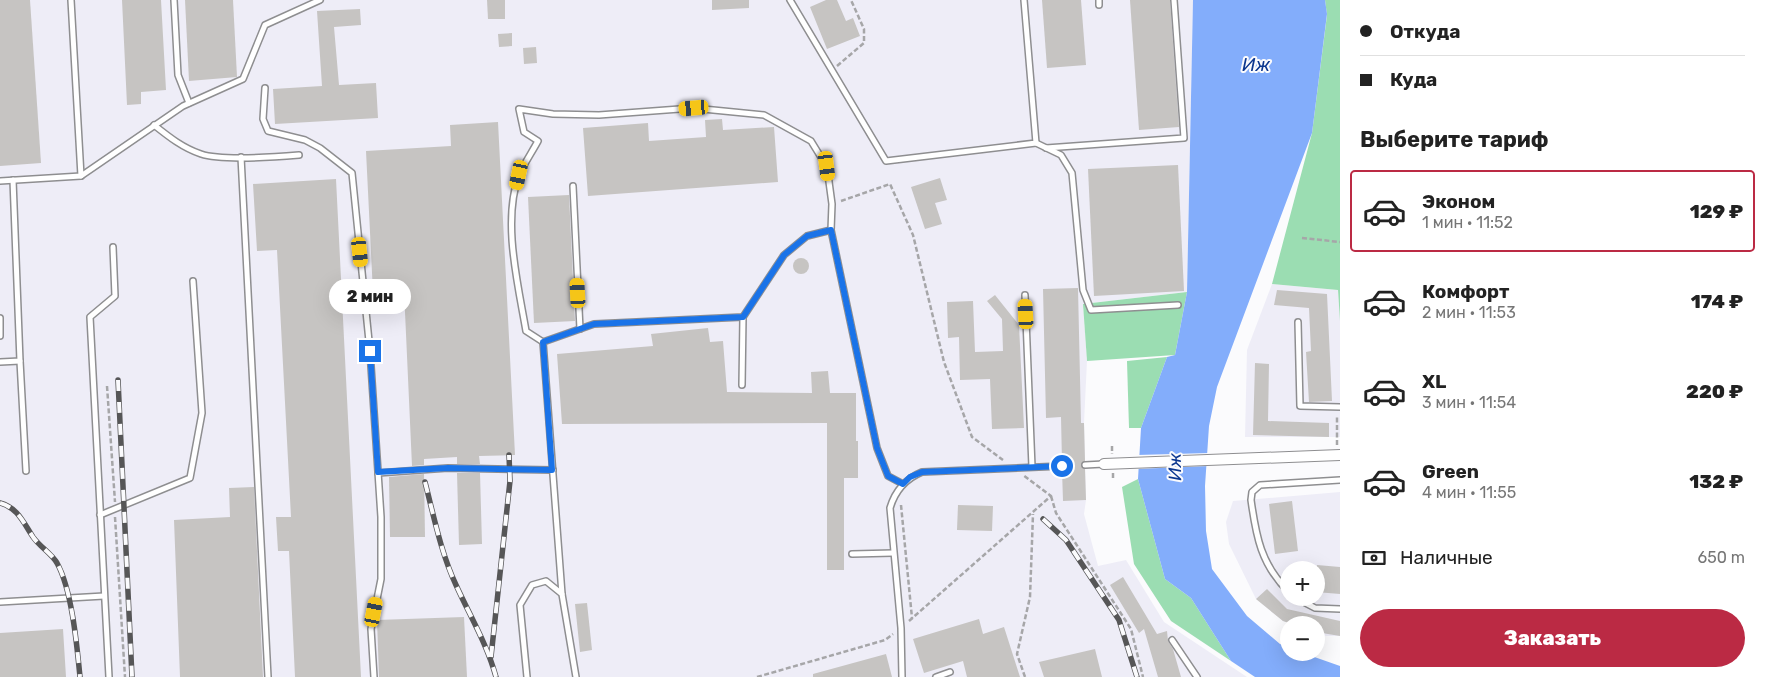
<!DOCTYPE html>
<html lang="ru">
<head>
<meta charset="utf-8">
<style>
	body { margin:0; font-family:Rubik,sans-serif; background:#f6f6f6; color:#222; height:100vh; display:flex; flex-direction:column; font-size:19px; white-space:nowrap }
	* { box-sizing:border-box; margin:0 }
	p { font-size:16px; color:#767676 }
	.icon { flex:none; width:28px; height:28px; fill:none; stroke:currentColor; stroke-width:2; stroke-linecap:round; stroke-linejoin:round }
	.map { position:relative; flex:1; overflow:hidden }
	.panel { display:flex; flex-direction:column; background:#fff; width:425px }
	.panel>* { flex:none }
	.banner { display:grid; align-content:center; height:110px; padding:0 20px; background:#fff }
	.buttons { position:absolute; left:1280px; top:561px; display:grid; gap:10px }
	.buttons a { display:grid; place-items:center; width:45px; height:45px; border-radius:50%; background:#fff; box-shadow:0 5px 20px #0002; font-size:25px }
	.end { position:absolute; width:22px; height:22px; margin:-11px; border:6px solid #1a73e8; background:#fff; box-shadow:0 0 0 2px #fff }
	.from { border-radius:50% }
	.bubble { position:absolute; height:35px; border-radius:18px; background:#fff; box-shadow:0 5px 20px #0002; font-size:16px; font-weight:800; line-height:35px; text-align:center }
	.car { position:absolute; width:15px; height:30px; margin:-15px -8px; border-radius:6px; box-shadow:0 0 4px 1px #0007; background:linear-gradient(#f5c518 24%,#345 0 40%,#f5c518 0 76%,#345 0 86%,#f5c518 0) }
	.banner b { display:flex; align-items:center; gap:18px; height:48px; font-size:19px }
	.banner b+b { border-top:1px solid #e0e0e0 }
	.banner i { width:12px; height:12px; background:#222 }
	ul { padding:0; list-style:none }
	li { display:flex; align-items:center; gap:15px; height:82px; margin:0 10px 8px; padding:0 10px; border:2px solid transparent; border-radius:5px }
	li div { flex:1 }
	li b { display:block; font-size:19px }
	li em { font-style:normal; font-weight:800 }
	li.selected { border-color:#bb2a44 }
	li>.icon { width:45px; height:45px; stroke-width:1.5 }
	h2 { padding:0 20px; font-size:22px; line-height:60px }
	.pay { display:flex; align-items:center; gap:12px; height:55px; padding:0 20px; font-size:19px }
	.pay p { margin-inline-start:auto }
	.primary-button { display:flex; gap:10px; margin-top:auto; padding:10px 20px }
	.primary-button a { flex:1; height:58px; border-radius:30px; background:#bb2a44; color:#fff; font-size:20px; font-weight:800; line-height:58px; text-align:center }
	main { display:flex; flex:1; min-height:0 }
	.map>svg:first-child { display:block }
</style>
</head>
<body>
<main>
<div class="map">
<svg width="1340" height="677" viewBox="0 0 1340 677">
	<rect width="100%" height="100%" fill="#fbfbfd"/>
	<g fill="#eeedf7" fill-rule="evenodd">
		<polygon points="0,0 1193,0 1187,292 1083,304 1087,361 1084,423 1086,500 1084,514 1098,566 1126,560 1164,622 1247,677 0,677"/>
		<polygon points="1272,284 1338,290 1340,321 1340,437 1245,437 1247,350"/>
		<path d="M 1340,492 L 1340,636 L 1326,636 L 1316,632 L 1316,625 L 1294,625 L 1283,621 L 1256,599 L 1229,544 L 1226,522 L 1233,501 ZM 1289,570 L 1316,570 L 1316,598 L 1289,598 Z"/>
	</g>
	<g fill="#9bddb2">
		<polygon points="1325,0 1340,0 1340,321 1338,290 1272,284 1312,133 1327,15"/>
		<polygon points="1187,292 1175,355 1087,361 1083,304"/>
		<polygon points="1167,357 1141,428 1129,428 1127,361"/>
		<polygon points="1138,479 1165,579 1191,598 1231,661 1171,621 1134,564 1122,487"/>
	</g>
	<polygon fill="#83adfb" points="1193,0 1325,0 1327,14 1312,133 1217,387 1209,426 1205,486 1206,531 1212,569 1247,616 1280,644 1289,647 1289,652 1303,653 1340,666 1340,677 1255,677 1231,661 1191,598 1165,579 1138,479 1141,428 1167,357 1175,355 1187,292"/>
	<polygon fill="#fbfbfd" points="1210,453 1209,466 1136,469 1137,455"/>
	<g fill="#c6c4c2">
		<polygon points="0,0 30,0 41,163 0,166"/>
		<polygon points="122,0 161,0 166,90 141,92 141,104 127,105"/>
		<polygon points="185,0 233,0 237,77 189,81"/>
		<polygon points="487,0 505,0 505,19 488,19"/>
		<polygon points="712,0 749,0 749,8 712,10"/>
		<polygon points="826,0 837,0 846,21 853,18 860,36 827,49 810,7"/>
		<polygon points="1042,0 1081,0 1086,65 1047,68"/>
		<polygon points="1130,0 1170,0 1179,127 1139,130"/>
		<polygon points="360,9 361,25 334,27 339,85 376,83 378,118 275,124 273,89 322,86 317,11"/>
		<polygon points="512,33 512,46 499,47 498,34"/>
		<polygon points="536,47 537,63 524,64 523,48"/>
		<polygon points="722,119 723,130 774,127 778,182 588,196 583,128 648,123 649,141 706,137 705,120"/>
		<polygon points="498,122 515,455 479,456 480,464 457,464 457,457 424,459 424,465 412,466 404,290 373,293 366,151 451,146 450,125"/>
		<polygon points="1178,165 1184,291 1094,296 1088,169"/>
		<polygon points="940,178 947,200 935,203 942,224 925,229 911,187"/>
		<polygon points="336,179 361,677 295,677 289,551 278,551 276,517 291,517 277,250 257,251 253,184"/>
		<polygon points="569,195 575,321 534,323 528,197"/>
		<circle cx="801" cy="266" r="8"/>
		<polygon points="1078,288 1081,423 1084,423 1085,461 1081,465 1085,469 1086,500 1063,501 1062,470 1066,466 1062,462 1061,417 1046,418 1043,289"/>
		<polygon points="1277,290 1327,294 1332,401 1309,402 1306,352 1311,351 1309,308 1274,305"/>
		<polygon points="995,295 1019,325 1024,428 992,429 990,379 960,380 959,337 948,338 947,302 973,301 975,352 1003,351 1002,319 987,301"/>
		<polygon points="708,328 710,342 723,341 727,392 812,393 811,372 828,371 830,393 856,393 856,441 858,441 858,478 844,478 844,570 827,570 827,423 562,424 557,354 653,346 651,334"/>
		<polygon points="1255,363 1269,364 1268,421 1329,423 1329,437 1253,435"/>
		<polygon points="457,473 480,473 482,544 459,545"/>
		<polygon points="424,474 425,537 390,537 389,477"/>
		<polygon points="254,487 263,677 180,677 174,520 230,517 229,488"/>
		<polygon points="1292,501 1298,551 1275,554 1269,504"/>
		<polygon points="958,505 993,506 992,531 957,530"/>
		<polygon points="1317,565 1340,567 1340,594 1316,592"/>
		<polygon points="1123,577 1157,634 1167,631 1168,641 1173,649 1181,677 1158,677 1144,629 1139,633 1110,585"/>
		<polygon points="1267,589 1287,609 1340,621 1340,636 1316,632 1316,625 1294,625 1283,621 1256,599"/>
		<polygon points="587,603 592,650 580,652 575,604"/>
		<polygon points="464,617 467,677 379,677 377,620"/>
		<polygon points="979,619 983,634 1004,627 1020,677 967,677 963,661 924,673 913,639"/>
		<polygon points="63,629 66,677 0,677 0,633"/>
		<polygon points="1095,649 1102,677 1044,677 1039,662"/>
		<polygon points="886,654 892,677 813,677 813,674"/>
	</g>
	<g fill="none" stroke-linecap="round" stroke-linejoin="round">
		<g stroke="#8e8e90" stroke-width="8">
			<g id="service">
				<polyline points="71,0 81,176"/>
				<polyline points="174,0 178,75 189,103"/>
				<polyline points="790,0 886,161 1036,143 1024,0"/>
				<polyline points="1099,0 1099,5"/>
				<polyline points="265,88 263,119 268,131 305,140 320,148 352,173 370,351 381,517 381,579 371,629 374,677"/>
				<path d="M 154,125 C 169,137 183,148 201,154 C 222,161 275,157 299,155"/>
				<polyline points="1036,143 1061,155 1072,173 1083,290 1091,310 1178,305"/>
				<polyline points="1046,148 1184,138 1174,0"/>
				<polyline points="241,157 268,677"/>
				<polyline points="0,181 81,176 183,106 243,79 265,25 320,0"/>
				<polyline points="573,186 580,329"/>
				<polyline points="1025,295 1032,467"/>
				<polyline points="0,318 0,336"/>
				<polyline points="1298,322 1300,406 1340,407"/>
				<path d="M 543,342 L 526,331 C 518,284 502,221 519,175 C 524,164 532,152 538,141 L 524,132 L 519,109 L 553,114 L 599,115 L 693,108 L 764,115 L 811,141 L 827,167 L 832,204 L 831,230"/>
				<polyline points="20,361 26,471"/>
				<polyline points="0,362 20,361 13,180"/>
				<polyline points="742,385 743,317"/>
				<polyline points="1085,465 1104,464"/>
				<polyline points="378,473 448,468 553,470"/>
				<polyline points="100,515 190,478 202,413 193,281"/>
				<polyline points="852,554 893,553"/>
				<path d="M 1289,592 C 1261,565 1256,536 1251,500 L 1252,492 L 1260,485 L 1340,480"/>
				<polyline points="562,594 543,342 594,324 743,317 784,255 807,236 831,230 877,448 888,476 903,484"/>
				<polyline points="1296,598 1315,608 1340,609"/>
				<polyline points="0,602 104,596"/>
				<polyline points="1172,640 1197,677"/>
				<polyline points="109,677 90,317 115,296 113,247"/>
				<polyline points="527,677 520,605 532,585 546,581 562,594 576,677"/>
				<path d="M 902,677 L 901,628 L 890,508 C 895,491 905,479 922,472 L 1062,466"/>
				<polyline points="936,677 950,672"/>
			</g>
		</g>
		<g stroke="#8e8e90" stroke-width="12">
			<polyline id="minor" points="1104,464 1340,455"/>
		</g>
		<g stroke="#a6a6a8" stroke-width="2.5" stroke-dasharray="5 2.5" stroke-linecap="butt">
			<polyline points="837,66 864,43 864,29 851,0"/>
			<polyline points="841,201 890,184 913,235 944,362 972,437 1003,460"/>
			<polyline points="1302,238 1340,242"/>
			<polyline points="107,386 115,502"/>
			<polyline points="1337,445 1337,416"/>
			<polyline points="1112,446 1112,454"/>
			<polyline points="1113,473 1113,480"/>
			<polyline points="1051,496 1056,513 1131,629 1143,677"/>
			<polyline points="901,505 912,618"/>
			<polyline points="115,517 125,677"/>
			<polyline points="909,621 1051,496 1023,475"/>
			<polyline points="757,677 885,640 893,634"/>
			<polyline points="1025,677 1017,654 1030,597 1033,514"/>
		</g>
		<use href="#service" stroke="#fff" stroke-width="5"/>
		<use href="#minor" stroke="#fff" stroke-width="10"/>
		<g stroke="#565657" stroke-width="5.5">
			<g id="rail">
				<polyline points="118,380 132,677"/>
				<path d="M 425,482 C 434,517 441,553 456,585 C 470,616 487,644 496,677"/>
				<path d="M 0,503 C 18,508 23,522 33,537 C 40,547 51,553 57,563 C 72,590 77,646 80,677"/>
				<polyline points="1043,519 1066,540 1119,620 1137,677"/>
				<polyline points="491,657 510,481 509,455"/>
			</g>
		</g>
		<use href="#rail" stroke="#fbfbfd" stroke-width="4" stroke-dasharray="11" stroke-linecap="butt"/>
	</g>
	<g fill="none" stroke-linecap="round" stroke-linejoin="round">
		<polyline stroke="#1a73e8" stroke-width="6" points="370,351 378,472 448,468 552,470 543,342 594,324 743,317 784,255 807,236 831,230 877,448 888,476 903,484 910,477 922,472 1062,466"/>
	</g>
	<g text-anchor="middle" stroke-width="4" stroke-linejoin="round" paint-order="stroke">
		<g font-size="18" font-style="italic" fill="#0c378f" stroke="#fbfbfd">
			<text x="1256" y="71">Иж</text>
			<text transform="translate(1175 467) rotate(-91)" y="6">Иж</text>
		</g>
	</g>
</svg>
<div class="buttons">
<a>+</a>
<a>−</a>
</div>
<i class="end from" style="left:1062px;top:466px"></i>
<i class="end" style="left:370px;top:351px"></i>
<div class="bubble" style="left:329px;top:279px;width:82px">2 мин</div>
<i class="car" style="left:694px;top:108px;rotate:265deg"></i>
<i class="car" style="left:827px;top:166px;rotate:173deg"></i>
<i class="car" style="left:519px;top:175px;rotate:192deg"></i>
<i class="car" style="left:360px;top:252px;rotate:174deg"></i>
<i class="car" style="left:578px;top:293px;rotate:357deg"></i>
<i class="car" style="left:1026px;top:314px;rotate:357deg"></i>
<i class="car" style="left:374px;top:612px;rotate:11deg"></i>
</div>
<section class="panel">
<div class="banner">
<b><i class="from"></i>Откуда</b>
<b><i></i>Куда</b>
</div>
<h2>Выберите тариф</h2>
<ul>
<li class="selected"><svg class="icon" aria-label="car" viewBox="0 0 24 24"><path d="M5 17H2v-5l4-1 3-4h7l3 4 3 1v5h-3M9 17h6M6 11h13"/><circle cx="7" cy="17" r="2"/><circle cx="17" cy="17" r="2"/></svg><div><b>Эконом</b><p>1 мин · 11:52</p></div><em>129 ₽</em></li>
<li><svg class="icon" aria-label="car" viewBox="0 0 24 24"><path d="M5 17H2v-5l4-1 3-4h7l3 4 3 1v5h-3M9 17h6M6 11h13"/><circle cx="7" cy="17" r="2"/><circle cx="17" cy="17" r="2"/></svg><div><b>Комфорт</b><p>2 мин · 11:53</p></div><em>174 ₽</em></li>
<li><svg class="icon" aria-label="car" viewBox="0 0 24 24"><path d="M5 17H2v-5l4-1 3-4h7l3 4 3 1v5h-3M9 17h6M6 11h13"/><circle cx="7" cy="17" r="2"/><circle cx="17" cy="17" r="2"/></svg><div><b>XL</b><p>3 мин · 11:54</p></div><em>220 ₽</em></li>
<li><svg class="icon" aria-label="car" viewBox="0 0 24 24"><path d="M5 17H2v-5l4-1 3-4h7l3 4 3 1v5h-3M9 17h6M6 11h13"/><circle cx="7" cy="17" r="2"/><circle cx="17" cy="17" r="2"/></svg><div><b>Green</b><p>4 мин · 11:55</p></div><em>132 ₽</em></li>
</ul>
<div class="pay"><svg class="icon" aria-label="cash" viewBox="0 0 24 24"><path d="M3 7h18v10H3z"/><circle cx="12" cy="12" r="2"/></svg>Наличные<p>650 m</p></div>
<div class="primary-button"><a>Заказать</a></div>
</section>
</main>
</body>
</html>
